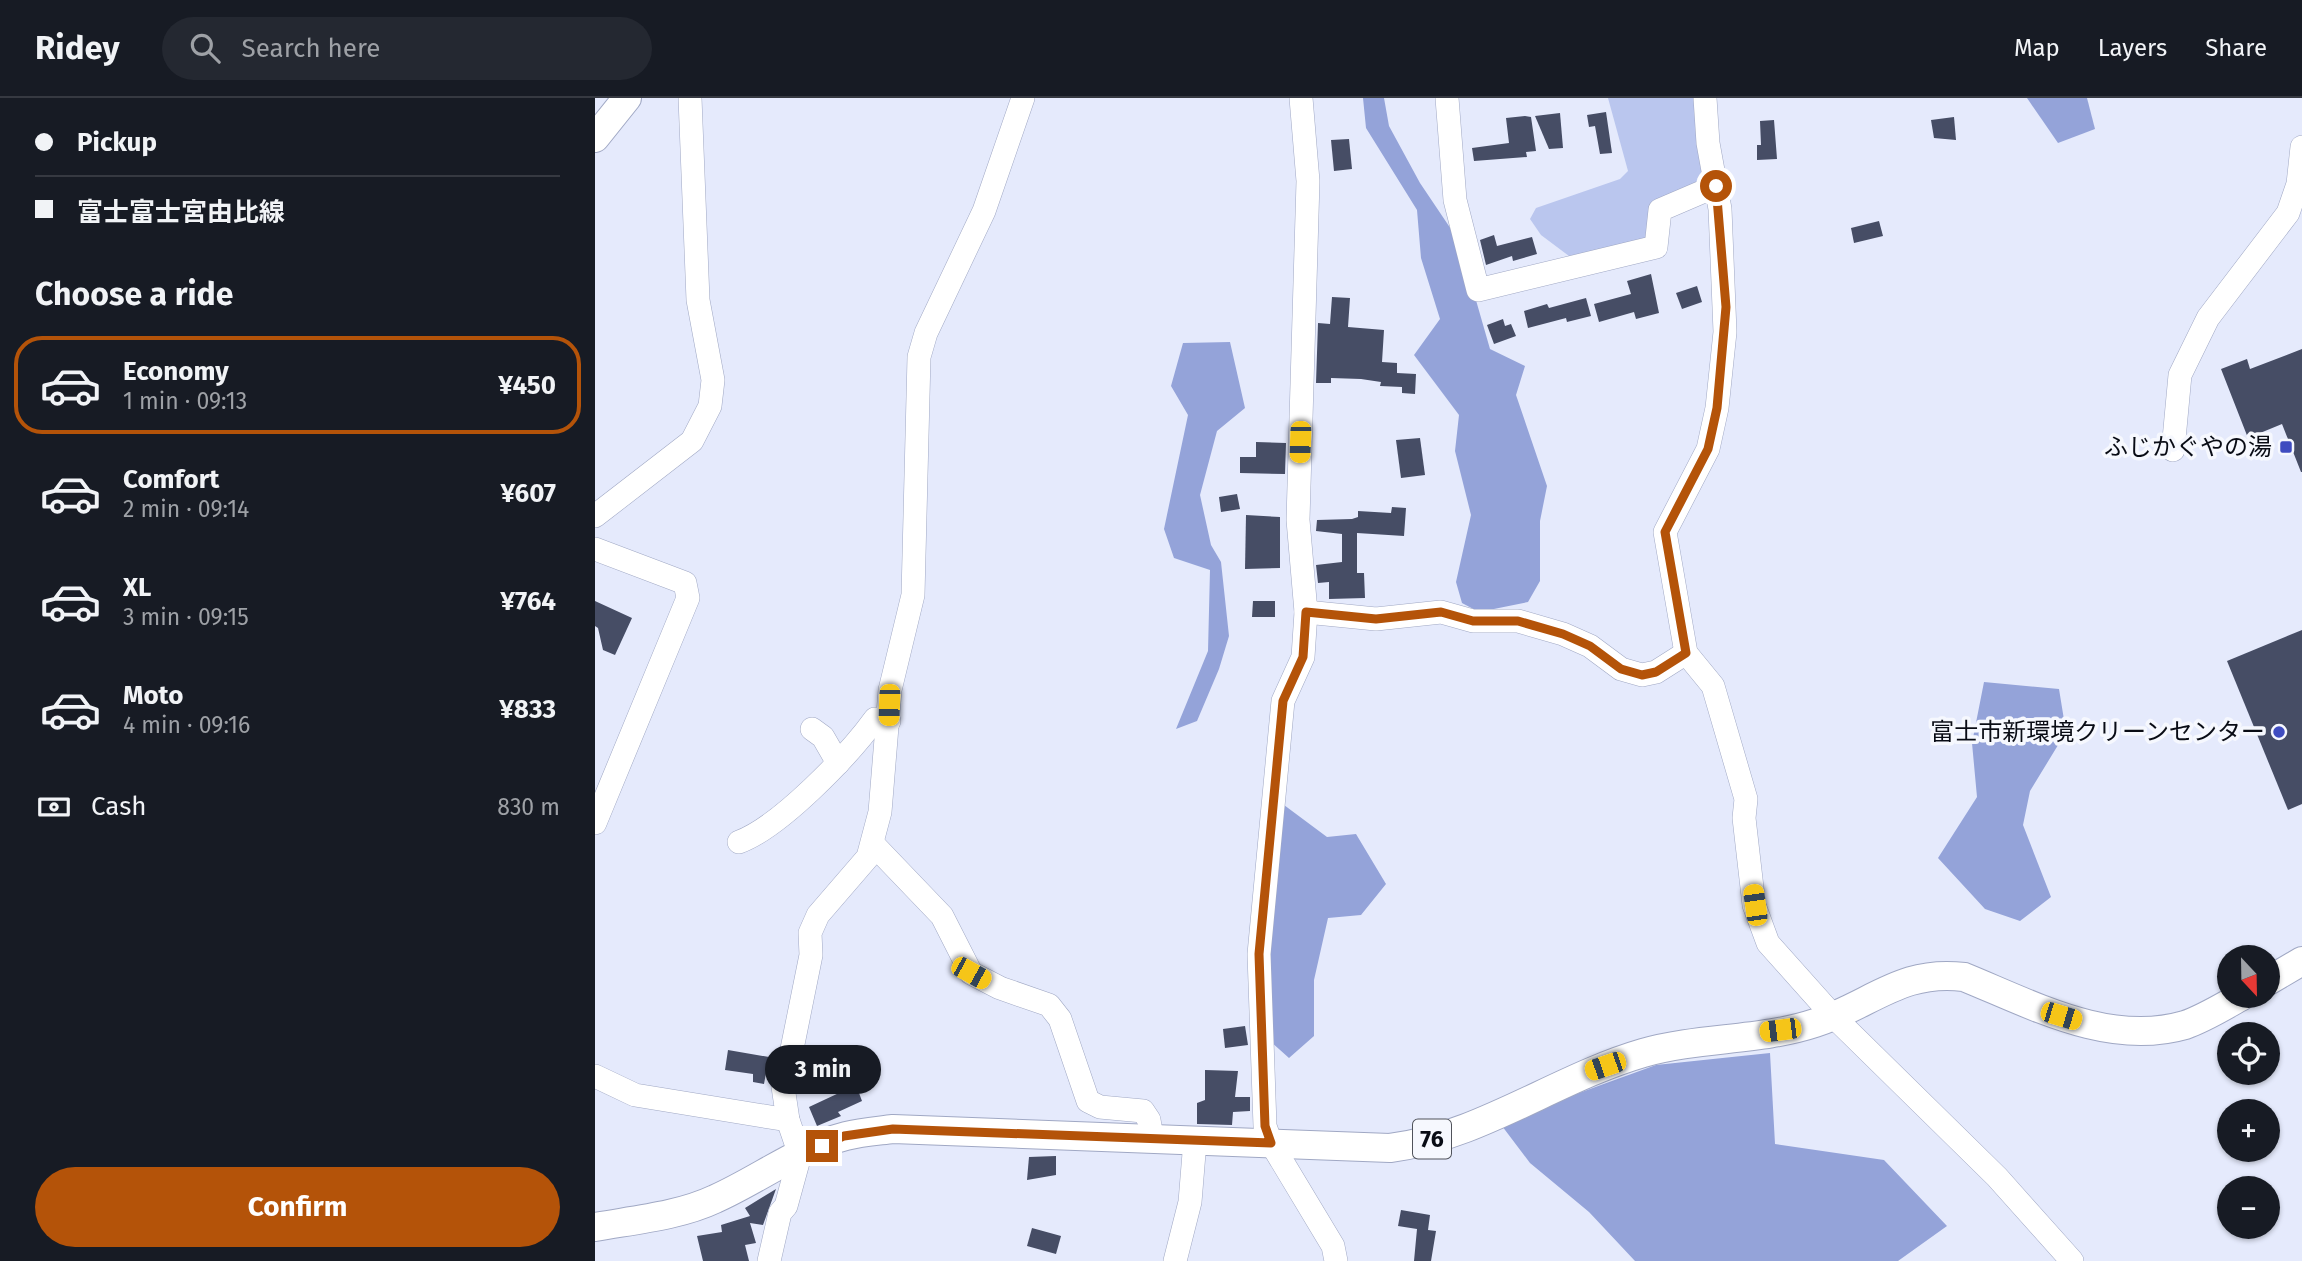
<!DOCTYPE html>
<html lang="en">
<head>
<meta charset="utf-8">
<style>
	body { margin:0; font-family:"Fira Sans","Noto Sans JP",sans-serif; background:#242831; color:#f1f3f6; height:100vh; display:flex; flex-direction:column; font-size:26px; white-space:nowrap }
	* { box-sizing:border-box; margin:0 }
	p { font-size:23px; color:#9ea1a6 }
	.icon { flex:none; width:38px; height:38px; fill:none; stroke:currentColor; stroke-width:2; stroke-linecap:round; stroke-linejoin:round }
	.map { position:relative; flex:1; overflow:hidden }
	.panel { display:flex; flex-direction:column; background:#171b24; width:595px }
	.panel>* { flex:none }
	.top-card { display:grid; align-content:center; height:154px; padding:0 35px; background:#171b24 }
	.needle { width:46px; rotate:158deg }
	.tools { position:absolute; left:1622px; top:847px; display:grid; gap:14px }
	.tools a { display:grid; place-items:center; width:63px; height:63px; border-radius:50%; background:#171b24; box-shadow:0 2px 5px #0004; font-size:35px }
	.end { position:absolute; width:32px; height:32px; margin:-16px; border:9px solid #b45309; background:#fff; box-shadow:0 0 0 4px #fff }
	.from { border-radius:50% }
	.bubble { position:absolute; height:49px; border-radius:24px; background:#171b24; box-shadow:0 2px 5px #0004; font-size:23px; font-weight:700; line-height:49px; text-align:center }
	.car { position:absolute; width:21px; height:42px; margin:-21px -10px; border-radius:9px; box-shadow:0 0 5px 2px #0007; background:linear-gradient(#f5c518 24%,#345 0 40%,#f5c518 0 76%,#345 0 86%,#f5c518 0) }
	.top-card b { display:flex; align-items:center; gap:24px; height:66px; font-size:26px }
	.top-card b+b { border-top:2px solid #363941 }
	.top-card i { width:18px; height:18px; background:#f1f3f6 }
	ul { padding:0; list-style:none }
	li { display:flex; align-items:center; gap:21px; height:98px; margin:0 14px 10px; padding:0 21px; border:4px solid transparent; border-radius:28px }
	li div { flex:1 }
	li b { display:block; font-size:26px }
	li em { font-style:normal; font-weight:700 }
	li.active { border-color:#b45309 }
	li>.icon { width:63px; height:63px; stroke-width:1.5 }
	h2 { padding:0 35px; font-size:32px; line-height:84px }
	.pay { display:flex; align-items:center; gap:18px; height:77px; padding:0 35px; font-size:26px }
	.pay p { margin-inline-start:auto }
	.action { display:flex; gap:14px; margin-top:auto; padding:14px 35px }
	.action a { flex:1; height:80px; border-radius:42px; background:#b45309; color:#fff; font-size:28px; font-weight:700; line-height:80px; text-align:center }
	header { display:flex; align-items:center; gap:42px; box-sizing:border-box; height:98px; padding:0 35px; background:#171b24; border-bottom:2px solid #363941 }
	header strong { font-size:33px }
	nav { display:flex; gap:38px; margin-inline-start:auto; font-size:24px }
	.search { width:490px; height:63px; background:#242831; display:flex; align-items:center; gap:18px; box-sizing:border-box; padding:0 24px; border-radius:38px; color:#9ea1a6; font-size:26px }
	main { display:flex; flex:1; min-height:0 }
	.map>svg:first-child { display:block }
</style>
</head>
<body>
<header>
<strong>Ridey</strong>
<div class="search"><svg class="icon" aria-label="search" viewBox="0 0 24 24"><circle cx="10" cy="10" r="6"/><path d="M15 15l6 6"/></svg>Search here</div>
<nav><a>Map</a><a>Layers</a><a>Share</a></nav>
</header>
<main>
<section class="panel">
<div class="top-card">
<b><i class="from"></i>Pickup</b>
<b><i></i>富士富士宮由比線</b>
</div>
<h2>Choose a ride</h2>
<ul>
<li class="active"><svg class="icon" aria-label="car" viewBox="0 0 24 24"><path d="M5 17H2v-5l4-1 3-4h7l3 4 3 1v5h-3M9 17h6M6 11h13"/><circle cx="7" cy="17" r="2"/><circle cx="17" cy="17" r="2"/></svg><div><b>Economy</b><p>1 min · 09:13</p></div><em>¥450</em></li>
<li><svg class="icon" aria-label="car" viewBox="0 0 24 24"><path d="M5 17H2v-5l4-1 3-4h7l3 4 3 1v5h-3M9 17h6M6 11h13"/><circle cx="7" cy="17" r="2"/><circle cx="17" cy="17" r="2"/></svg><div><b>Comfort</b><p>2 min · 09:14</p></div><em>¥607</em></li>
<li><svg class="icon" aria-label="car" viewBox="0 0 24 24"><path d="M5 17H2v-5l4-1 3-4h7l3 4 3 1v5h-3M9 17h6M6 11h13"/><circle cx="7" cy="17" r="2"/><circle cx="17" cy="17" r="2"/></svg><div><b>XL</b><p>3 min · 09:15</p></div><em>¥764</em></li>
<li><svg class="icon" aria-label="car" viewBox="0 0 24 24"><path d="M5 17H2v-5l4-1 3-4h7l3 4 3 1v5h-3M9 17h6M6 11h13"/><circle cx="7" cy="17" r="2"/><circle cx="17" cy="17" r="2"/></svg><div><b>Moto</b><p>4 min · 09:16</p></div><em>¥833</em></li>
</ul>
<div class="pay"><svg class="icon" aria-label="cash" viewBox="0 0 24 24"><path d="M3 7h18v10H3z"/><circle cx="12" cy="12" r="2"/></svg>Cash<p>830 m</p></div>
<div class="action"><a>Confirm</a></div>
</section>
<div class="map">
<svg width="1707" height="1163" viewBox="0 0 1707 1163">
	<rect width="100%" height="100%" fill="#e5eafc"/>
	<polygon fill="#bac6ee" points="1013,0 1110,0 1120,84 1063,115 1061,149 978,161 946,137 935,121 941,110 1025,81 1033,73"/>
	<g fill="#94a3d9">
		<polygon points="768,0 789,0 794,28 825,85 864,143 895,251 930,268 921,297 952,388 945,423 945,483 933,504 884,514 867,505 861,484 876,417 860,353 864,317 819,257 845,221 826,160 822,112 771,30"/>
		<polygon points="1432,0 1492,0 1500,31 1463,45"/>
		<polygon points="635,244 650,310 622,333 605,397 616,447 626,464 634,538 624,571 602,623 581,631 613,553 615,472 579,460 569,431 593,317 576,288 588,245"/>
		<polygon points="1389,584 1464,591 1471,634 1435,693 1428,727 1456,799 1425,823 1390,811 1343,760 1382,699 1377,645"/>
		<polygon points="689,707 732,739 761,736 791,786 766,817 733,820 719,882 719,938 694,960 675,943 672,876"/>
		<polygon points="1175,955 1180,1046 1289,1062 1352,1128 1303,1163 1040,1163 994,1114 935,1065 904,1024 1061,967"/>
	</g>
	<g fill="#464d65">
		<polygon points="1011,14 1017,55 1005,56 1000,28 994,29 992,17"/>
		<polygon points="965,15 968,50 954,51 940,18"/>
		<polygon points="930,18 936,19 941,53 931,54 932,59 879,63 877,50 914,45 911,20"/>
		<polygon points="1359,19 1361,42 1339,40 1336,22"/>
		<polygon points="1179,22 1182,61 1162,62 1162,47 1166,47 1165,23"/>
		<polygon points="754,41 757,71 739,73 736,42"/>
		<polygon points="1284,123 1288,138 1259,145 1256,130"/>
		<polygon points="899,137 902,148 937,139 942,156 918,163 917,158 891,167 885,142"/>
		<polygon points="1056,176 1064,215 1041,221 1039,214 1004,224 999,206 1036,196 1032,183"/>
		<polygon points="1102,188 1107,204 1087,211 1081,195"/>
		<polygon points="737,199 755,200 753,229 789,232 787,264 802,265 802,275 821,276 820,296 807,295 807,289 785,288 786,284 766,281 736,280 736,285 721,285 723,225 735,226"/>
		<polygon points="991,200 996,218 972,224 971,220 933,230 929,213 952,206 954,210"/>
		<polygon points="908,221 910,228 916,226 921,238 899,246 892,227"/>
		<polygon points="1707,251 1707,374 1706,374 1687,326 1653,340 1626,271 1652,261 1655,271"/>
		<polygon points="825,340 830,377 806,380 801,342"/>
		<polygon points="661,344 691,345 690,376 645,375 645,359 661,359"/>
		<polygon points="642,396 645,411 626,414 624,399"/>
		<polygon points="797,409 811,410 809,438 762,435 762,475 769,475 770,500 734,501 734,484 723,485 721,467 747,464 747,436 721,433 722,422 757,421 763,419 763,413 796,415"/>
		<polygon points="651,417 685,419 685,470 650,471"/>
		<polygon points="0,503 37,520 20,557 8,552 3,530 0,528"/>
		<polygon points="658,503 680,503 680,519 657,519"/>
		<polygon points="1707,532 1707,706 1693,712 1632,563"/>
		<polygon points="650,928 653,947 630,950 628,931"/>
		<polygon points="133,952 174,959 169,986 158,984 158,976 130,972"/>
		<polygon points="610,972 643,973 640,999 655,999 655,1013 638,1014 637,1027 602,1026 602,1005 610,1002"/>
		<polygon points="261,987 267,1003 243,1014 246,1018 222,1028 214,1009"/>
		<polygon points="461,1058 461,1077 432,1082 434,1059"/>
		<polygon points="181,1091 168,1127 155,1125 161,1145 150,1147 154,1163 108,1163 102,1138 127,1134 126,1127 155,1118 150,1110"/>
		<polygon points="806,1112 835,1117 833,1132 841,1133 836,1163 819,1163 822,1131 803,1128"/>
		<polygon points="437,1130 466,1138 461,1156 432,1148"/>
	</g>
	<g fill="none" stroke-linecap="round" stroke-linejoin="round">
		<g stroke="#a0a8c4" stroke-width="24">
			<g id="minor">
				<polyline points="706,0 713,83 703,422 711,514 708,559 688,603 664,856 670,1028 676,1045 738,1148 741,1163"/>
				<polyline points="852,0 860,102 883,192 1061,149 1065,112 1121,88"/>
				<polyline points="1110,0 1113,45 1125,111 1130,234 1122,310 1113,351 1070,434 1091,555 1118,588 1151,701 1149,720 1159,807 1173,845 1239,919 1402,1079 1477,1163"/>
				<polyline points="1578,352 1585,277 1613,220 1693,115 1703,86 1707,49"/>
				<polyline points="0,418 97,343 115,308 118,282 103,202 95,0"/>
				<polyline points="0,451 90,485 93,500 0,725"/>
				<polyline points="711,514 781,521 846,514 878,523 923,523 968,536 995,548 1026,571 1047,577 1061,574 1091,555"/>
				<polyline points="217,631 228,639 243,665"/>
				<path d="M 144,744 C 185,729 254,657 280,621 L 294,623"/>
				<polyline points="278,746 347,818 376,875 405,890 454,907 465,921 493,1003 505,1009 548,1013 554,1022 557,1040"/>
				<polyline points="0,978 40,997 193,1022"/>
				<polyline points="174,1163 185,1115 191,1108 205,1057 193,1022 187,982 197,951 216,857 215,835 223,817 273,759 285,714 295,592 318,497 324,259 331,235 389,113 428,0"/>
				<polyline points="580,1163 595,1104 600,1043"/>
			</g>
		</g>
		<g stroke="#a0a8c4" stroke-width="30">
			<g id="major">
				<polyline points="0,40 32,0"/>
				<polyline points="1673,883 1707,863"/>
				<path d="M 0,1129 C 39,1122 84,1118 120,1101 C 163,1082 204,1050 251,1038 C 266,1034 282,1033 298,1031 L 795,1050 C 884,1039 962,980 1048,955 C 1104,939 1166,943 1220,925 C 1276,907 1306,871 1369,879 C 1438,907 1514,949 1590,927 C 1610,920 1629,908 1647,898"/>
			</g>
		</g>
		<use href="#minor" stroke="#fff" stroke-width="23"/>
		<use href="#major" stroke="#fff" stroke-width="28"/>
	</g>
	<g fill="none" stroke-linecap="round" stroke-linejoin="round">
		<polyline stroke="#b45309" stroke-width="9" points="227,1048 249,1038 298,1031 676,1045 670,1028 664,856 688,603 708,559 711,514 781,521 846,514 878,523 923,523 968,536 995,548 1026,571 1047,577 1061,574 1091,555 1070,434 1113,351 1122,310 1131,209 1121,88"/>
	</g>
	<g fill="#3f4cc0" stroke="#f6f8fe" stroke-width="2.5">
		<rect x="1684" y="342" width="14" height="14" rx="3.5"/>
		<circle cx="1684" cy="634" r="7"/>
	</g>
	<g text-anchor="middle" stroke-width="7" stroke-linejoin="round" paint-order="stroke">
		<rect fill="#f6f8fe" stroke="#50535b" stroke-width="2" x="818" y="1021.5" width="38" height="39" rx="5"/>
		<g font-size="23" font-weight="bold" fill="#090c15">
			<text x="837" y="1049">76</text>
		</g>
		<g font-size="24" fill="#090c15" stroke="#f6f8fe" text-anchor="end">
			<text x="1677" y="357">ふじかぐやの湯</text>
			<text x="1670" y="642">富士市新環境クリーンセンター</text>
		</g>
	</g>
</svg>
<div class="tools">
<a><svg class="needle" viewBox="-14 -14 28 28"><path d="M0-13l5 13h-10z" fill="#e53935"/><path d="M0 13l5-13h-10z" fill="#9ea1a6"/></svg></a>
<a><svg class="icon" aria-label="locate" viewBox="0 0 24 24"><circle cx="12" cy="12" r="6"/><path d="M12 2v4M12 18v4M2 12h4M18 12h4"/></svg></a>
<a>+</a>
<a>−</a>
</div>
<i class="end from" style="left:1121px;top:88px"></i>
<i class="end" style="left:227px;top:1048px"></i>
<div class="bubble" style="left:170px;top:947px;width:116px">3 min</div>
<i class="car" style="left:705px;top:344px;rotate:182deg"></i>
<i class="car" style="left:294px;top:607px;rotate:182deg"></i>
<i class="car" style="left:1160px;top:807px;rotate:352deg"></i>
<i class="car" style="left:376px;top:875px;rotate:119deg"></i>
<i class="car" style="left:1466px;top:918px;rotate:107deg"></i>
<i class="car" style="left:1185px;top:932px;rotate:263deg"></i>
<i class="car" style="left:1010px;top:968px;rotate:251deg"></i>
</div>
</main>
</body>
</html>
